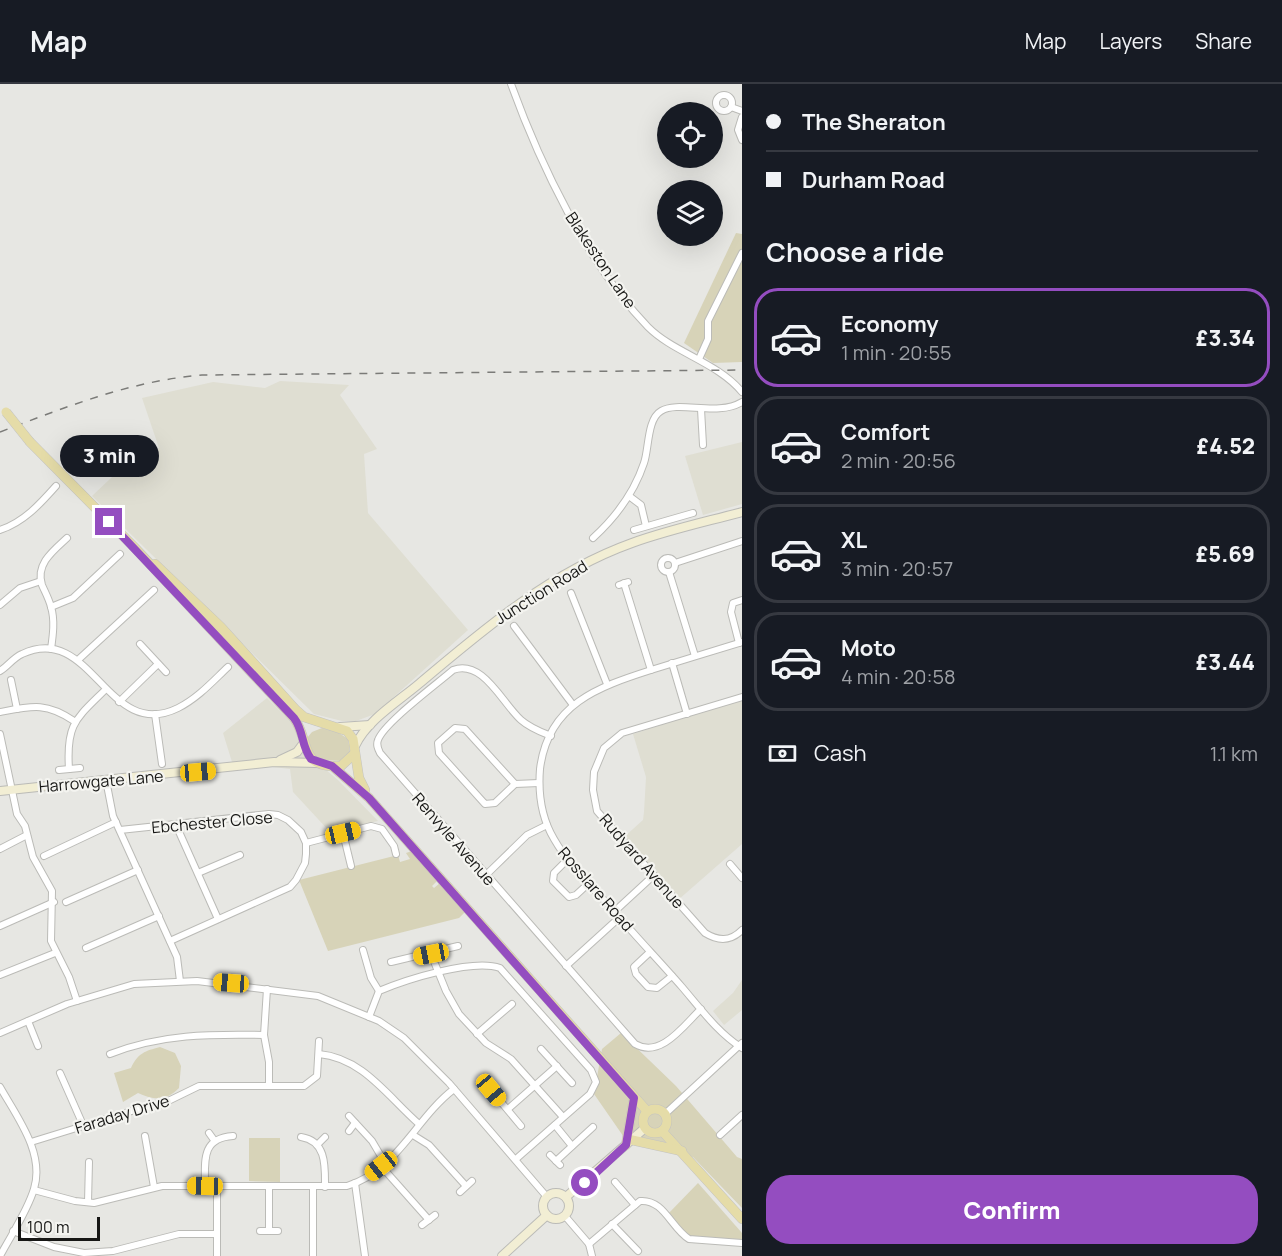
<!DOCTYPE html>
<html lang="en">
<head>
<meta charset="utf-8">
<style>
	body { margin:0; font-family:Manrope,sans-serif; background:#242831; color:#f1f3f6; height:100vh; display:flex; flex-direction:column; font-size:22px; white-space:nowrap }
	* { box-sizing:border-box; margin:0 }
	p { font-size:20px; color:#9ea1a6 }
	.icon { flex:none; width:33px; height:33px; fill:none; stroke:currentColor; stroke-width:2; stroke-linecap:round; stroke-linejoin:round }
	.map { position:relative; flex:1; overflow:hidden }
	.sheet { display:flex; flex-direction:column; background:#171b24; width:540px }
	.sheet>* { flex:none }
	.guide { display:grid; align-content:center; height:132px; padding:0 24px; background:#171b24 }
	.controls { position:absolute; left:657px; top:18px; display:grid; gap:12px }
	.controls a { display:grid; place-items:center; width:66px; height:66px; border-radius:50%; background:#171b24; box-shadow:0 6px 24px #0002; font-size:30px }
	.scale { position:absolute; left:18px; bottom:15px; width:82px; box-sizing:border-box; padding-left:6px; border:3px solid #171715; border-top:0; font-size:16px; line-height:21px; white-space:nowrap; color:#171715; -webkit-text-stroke:4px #f4f4f0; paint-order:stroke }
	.end { position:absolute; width:27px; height:27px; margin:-14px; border:8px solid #944dc0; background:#fff; box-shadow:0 0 0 3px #fff }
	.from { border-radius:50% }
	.bubble { position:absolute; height:42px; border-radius:21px; background:#171b24; box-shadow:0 6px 24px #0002; font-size:20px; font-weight:800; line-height:42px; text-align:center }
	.car { position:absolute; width:18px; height:36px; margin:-18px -9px; border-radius:8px; box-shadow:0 0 4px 2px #0007; background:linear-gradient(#f5c518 24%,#345 0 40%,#f5c518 0 76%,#345 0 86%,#f5c518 0) }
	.guide b { display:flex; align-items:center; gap:21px; height:57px; font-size:22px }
	.guide b+b { border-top:2px solid #363941 }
	.guide i { width:15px; height:15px; background:#f1f3f6 }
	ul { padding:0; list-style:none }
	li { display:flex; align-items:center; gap:18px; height:99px; margin:0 12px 9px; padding:0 12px; border:3px solid #363941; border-radius:24px }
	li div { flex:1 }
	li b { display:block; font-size:22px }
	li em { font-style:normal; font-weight:800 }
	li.active { border-color:#944dc0 }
	li>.icon { width:54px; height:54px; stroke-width:1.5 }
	h2 { padding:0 24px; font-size:27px; line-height:72px }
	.pay { display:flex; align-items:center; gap:15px; height:66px; padding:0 24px; font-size:22px }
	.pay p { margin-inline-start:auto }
	.cta { display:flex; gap:12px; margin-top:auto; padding:12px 24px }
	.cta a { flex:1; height:69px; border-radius:24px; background:#944dc0; color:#fff; font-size:24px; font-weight:800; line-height:69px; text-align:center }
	header { display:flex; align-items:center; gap:36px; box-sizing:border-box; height:84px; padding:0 30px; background:#171b24; border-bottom:2px solid #363941 }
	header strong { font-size:28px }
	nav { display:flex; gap:33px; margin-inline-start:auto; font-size:21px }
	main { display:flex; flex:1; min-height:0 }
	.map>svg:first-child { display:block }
</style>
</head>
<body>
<header>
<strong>Map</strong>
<nav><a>Map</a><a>Layers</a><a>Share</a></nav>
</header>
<main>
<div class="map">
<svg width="742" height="1172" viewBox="0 0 742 1172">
	<rect width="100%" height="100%" fill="#e7e7e3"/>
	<g fill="#dfded2">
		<polygon points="280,297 349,301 340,311 377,365 364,370 368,429 468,546 375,630 356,637 342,637 314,630 92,412 130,376 159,364 142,314 213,298 265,304"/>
		<polygon points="742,358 742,420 703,431 685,372"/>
		<polygon points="267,614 291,638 307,670 338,696 378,737 330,748 293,708 290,685 232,678 223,649"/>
		<polygon points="742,615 742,760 678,816 623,754 643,736 644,728 646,693 633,650"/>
		<polygon points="742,896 742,926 724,941 713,927 733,909"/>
	</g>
	<g fill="#d7d3b8">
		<polygon points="736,149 742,150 742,278 713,279 684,259"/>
		<polygon points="322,644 333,645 348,655 350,668 343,677 321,676 311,670 307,654 312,648"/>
		<polygon points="412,767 437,797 432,802 434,804 440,799 465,828 459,834 328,867 299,796 398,771 400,778 410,775 406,769"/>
		<polygon points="621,949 676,1002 737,1073 742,1075 742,1124 693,1073 628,1059 594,1010 602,965"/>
		<path d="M 160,963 L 175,969 L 181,982 L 179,1004 C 166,1017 155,1017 138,1009 L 123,1018 L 114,989 L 131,984 C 138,969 145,967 160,963 Z"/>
		<polygon points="249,1054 280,1054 280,1098 249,1097"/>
		<polygon points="698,1099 742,1149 742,1155 691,1154 667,1131"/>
	</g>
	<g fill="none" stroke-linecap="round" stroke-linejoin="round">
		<g stroke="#bbbbb7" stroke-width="8">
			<g id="street">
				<path d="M 511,0 C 540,80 588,181 648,243 C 674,269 717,278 742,308"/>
				<circle cx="724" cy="19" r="8"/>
				<polyline points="731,23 742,27"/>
				<polyline points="742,33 738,46 742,56"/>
				<polyline points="699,275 708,255 708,237 742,169"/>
				<polyline points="701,325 703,361"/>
				<polyline points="629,412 641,421 646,442"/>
				<path d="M 0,446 C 24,438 40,420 56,402"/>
				<polyline points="634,446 693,429"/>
				<path d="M 593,454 C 616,433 634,409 644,379 C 649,365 647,335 661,327 C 679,316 717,333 742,318"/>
				<circle cx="668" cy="481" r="7"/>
				<polyline points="675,479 742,457"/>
				<polyline points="669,488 695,572"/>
				<polyline points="624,499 651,586"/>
				<polyline points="619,501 628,498"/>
				<polyline points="571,509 607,600"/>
				<polyline points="0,521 20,504 41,497"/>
				<polyline points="51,523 73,514 120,470"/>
				<polyline points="514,542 573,621"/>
				<path d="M 742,558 C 712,567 681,577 651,586 C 598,603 548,620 540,685 C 538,710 541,733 554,755 C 571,785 599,809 621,835 C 641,858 662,880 682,903 C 700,924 718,949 742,964"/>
				<polyline points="739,559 731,528 733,519 742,516"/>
				<polyline points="140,560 166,588"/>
				<path d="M 51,565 C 53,551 55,536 51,523 C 49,515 45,508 42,501 C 35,480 54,466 67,454"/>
				<polyline points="79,575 154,506"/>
				<polyline points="672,579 687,630"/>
				<path d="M 0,587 C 8,582 13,574 22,570 C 92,537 107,659 178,624 C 198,614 213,597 228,583"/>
				<polyline points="11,596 17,625"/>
				<path d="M 742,613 L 622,649 L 604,664 L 594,688 L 593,706 L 597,727 L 705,849 C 718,857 730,858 742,846"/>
				<polyline points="119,618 158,580"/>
				<path d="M 0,628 C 32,622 46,618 74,637"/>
				<polyline points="155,630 162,680"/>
				<polyline points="0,650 17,730 25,742 33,773 52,807 51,857 69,893 77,917"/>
				<path d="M 551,652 C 541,648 530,644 521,636 C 502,619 483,575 453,586 C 437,600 384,639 378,656 C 376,661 378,665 380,669 L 635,960 C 661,975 684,941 701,925"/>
				<path d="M 69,685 C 66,639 76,635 106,605"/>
				<polyline points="59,686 80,684"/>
				<polyline points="106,696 113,732 177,873 180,897"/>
				<polyline points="515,700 465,645 455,644 438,659 439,669 485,720 495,719 515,700 539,699"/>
				<polyline points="176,741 218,835"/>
				<polyline points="120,746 269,730 278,731 288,736 301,748 306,759 306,770 305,779 296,796 290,803 170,857"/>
				<polyline points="343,749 351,782"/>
				<polyline points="306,759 371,742 382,745 394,762 396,770"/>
				<polyline points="0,765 27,751"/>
				<polyline points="44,772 116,738"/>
				<polyline points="568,775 554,789 553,797 569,813 576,811 589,799"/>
				<polyline points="730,780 742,794"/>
				<polyline points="198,789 240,771"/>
				<polyline points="486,791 527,751 547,741"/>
				<polyline points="66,818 138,786"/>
				<polyline points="615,827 653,792"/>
				<polyline points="0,842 54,818"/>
				<polyline points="86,864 159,832"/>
				<polyline points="363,866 371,894 379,907"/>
				<polyline points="650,868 634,883 636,890 648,903 657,904 672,892"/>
				<polyline points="431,870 446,907 459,930 486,959 511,975 563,1033"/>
				<polyline points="391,878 458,862"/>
				<polyline points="566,882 620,833"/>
				<polyline points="0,891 55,869"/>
				<polyline points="267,905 264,951 269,978 269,1001"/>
				<path d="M 369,933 L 379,907 C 405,896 473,874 500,884 L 591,986 L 596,998 L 590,1010 L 516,1075"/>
				<polyline points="28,937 38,962"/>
				<polyline points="0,949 67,920 134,900 197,897 318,912 379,937 404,954 449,999 547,1113"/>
				<polyline points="477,950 512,920"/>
				<polyline points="541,965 572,999"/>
				<path d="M 110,970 C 161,950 210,950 264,951"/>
				<path d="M 319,970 C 363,974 388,1013 419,1040"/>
				<polyline points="60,989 83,1041"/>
				<path d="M 0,1003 C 17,1033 45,1069 34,1105 C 27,1128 11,1151 0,1172"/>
				<polyline points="491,1006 521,1042"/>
				<polyline points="508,1025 557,982"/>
				<polyline points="665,1030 742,959"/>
				<polyline points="349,1032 372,1057 385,1079"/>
				<polyline points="555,1041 572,1062"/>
				<polyline points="349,1047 355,1039"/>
				<polyline points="209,1049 214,1056"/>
				<polyline points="413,1051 429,1061 466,1102"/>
				<polyline points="720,1051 742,1031"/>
				<polyline points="145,1052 154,1103"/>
				<path d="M 301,1053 C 327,1057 325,1083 325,1103"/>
				<polyline points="31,1058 135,1026 160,1021 199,1002 304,1002 317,992 319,957"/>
				<polyline points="317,1061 325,1053"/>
				<polyline points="550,1071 560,1081"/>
				<polyline points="556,1077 593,1043"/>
				<polyline points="381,1082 429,1136"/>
				<polyline points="615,1098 635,1121"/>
				<polyline points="355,1099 365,1172"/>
				<path d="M 205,1102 C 205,1077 201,1054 233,1052"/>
				<path d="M 34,1106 L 75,1117 L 94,1119 L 162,1102 L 347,1102 C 398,1086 415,1035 454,1005"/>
				<polyline points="460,1108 472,1097"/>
				<polyline points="88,1118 89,1078"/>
				<polyline points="565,1132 589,1160 592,1172"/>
				<polyline points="612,1140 638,1167"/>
				<polyline points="422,1141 435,1131"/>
				<polyline points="13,1147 54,1163 84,1169 113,1167 179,1150 217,1150"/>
				<polyline points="260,1147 278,1147"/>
				<polyline points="269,1147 269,1102"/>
				<path d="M 589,1160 L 640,1117 C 664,1115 671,1144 689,1155 L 742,1159"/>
				<polyline points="217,1172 217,1102"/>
				<polyline points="313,1172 313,1103"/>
			</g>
		</g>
		<g stroke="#bbbbb7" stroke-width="10">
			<g id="secondary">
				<polyline points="340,643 370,641"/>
				<path d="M 355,662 C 367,636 399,617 420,599 C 485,544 551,488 632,459 C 668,446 705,438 742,428"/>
				<polyline points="280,676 297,668 303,660"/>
				<polyline points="0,707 274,678 318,679"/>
				<circle cx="556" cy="1122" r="13"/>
				<polyline points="566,1113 645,1044"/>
				<polyline points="502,1172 547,1131"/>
			</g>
		</g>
		<g stroke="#c3c3c2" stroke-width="10">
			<g id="primary">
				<path d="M 30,358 L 135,464 L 294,634 C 311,658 298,685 341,682 L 355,669"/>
				<polyline points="155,480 221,543 296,626 304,633 347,647 353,655 359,694 365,706"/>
				<polyline points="332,682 369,714 647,1027"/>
				<circle cx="655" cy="1037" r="12"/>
				<polyline points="662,1047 742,1135"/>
				<polyline points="632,1056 682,1067"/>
				<polyline points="626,1061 634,1014"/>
			</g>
		</g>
		<use href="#street" stroke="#fff" stroke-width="6"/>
		<use href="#secondary" stroke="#f2eed4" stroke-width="8"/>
		<use href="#primary" stroke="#e5dca8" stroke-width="9"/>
		<path stroke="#7b7b78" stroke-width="1.5" stroke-dasharray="8 8" stroke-linecap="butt" d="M 0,348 C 66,323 130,297 202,291 L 742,286"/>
		<g stroke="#c3c3c2" stroke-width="10" stroke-linecap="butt">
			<polyline id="primary-bridge" points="6,328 30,358"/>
		</g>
		<use href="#primary-bridge" stroke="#e5dca8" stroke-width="9"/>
	</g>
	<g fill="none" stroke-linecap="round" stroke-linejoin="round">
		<path stroke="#944dc0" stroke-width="8" d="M 109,438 L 294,634 C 304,647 301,662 311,675 L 332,682 L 369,714 L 634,1014 L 626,1061 L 585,1099"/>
	</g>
	<g text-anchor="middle" stroke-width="4.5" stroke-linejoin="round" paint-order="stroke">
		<g font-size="16" fill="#171715" stroke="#f4f4f0">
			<text transform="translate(601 176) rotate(56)" y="6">Blakeston Lane</text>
			<text transform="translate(541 508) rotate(-32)" y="6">Junction Road</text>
			<text transform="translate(101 697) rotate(-5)" y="6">Harrowgate Lane</text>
			<text transform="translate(212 738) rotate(-5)" y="6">Ebchester Close</text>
			<text transform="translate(454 755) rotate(49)" y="6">Renvyle Avenue</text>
			<text transform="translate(642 777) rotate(49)" y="6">Rudyard Avenue</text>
			<text transform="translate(596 805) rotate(49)" y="6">Rosslare Road</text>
			<text transform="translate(122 1030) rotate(-17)" y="6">Faraday Drive</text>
		</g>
	</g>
</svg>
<div class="controls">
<a><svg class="icon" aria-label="locate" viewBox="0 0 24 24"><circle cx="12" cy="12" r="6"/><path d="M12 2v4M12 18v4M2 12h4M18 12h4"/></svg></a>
<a><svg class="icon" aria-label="layers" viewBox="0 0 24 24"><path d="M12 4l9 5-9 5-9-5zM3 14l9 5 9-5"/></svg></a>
</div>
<div class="scale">100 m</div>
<i class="end from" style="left:585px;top:1099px"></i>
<i class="end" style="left:109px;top:438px"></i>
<div class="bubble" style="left:60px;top:351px;width:99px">3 min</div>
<i class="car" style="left:198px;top:688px;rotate:85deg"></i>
<i class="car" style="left:343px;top:749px;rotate:77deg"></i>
<i class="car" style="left:431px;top:870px;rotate:259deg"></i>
<i class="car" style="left:231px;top:899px;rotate:274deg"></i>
<i class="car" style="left:491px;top:1006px;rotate:140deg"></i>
<i class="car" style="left:381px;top:1082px;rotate:232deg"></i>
<i class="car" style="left:205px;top:1102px;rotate:271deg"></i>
</div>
<section class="sheet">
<div class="guide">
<b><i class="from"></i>The Sheraton</b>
<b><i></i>Durham Road</b>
</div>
<h2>Choose a ride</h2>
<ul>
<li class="active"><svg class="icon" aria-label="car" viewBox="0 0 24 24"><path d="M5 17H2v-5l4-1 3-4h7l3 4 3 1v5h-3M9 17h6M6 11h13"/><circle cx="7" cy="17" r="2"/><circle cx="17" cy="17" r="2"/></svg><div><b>Economy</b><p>1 min · 20:55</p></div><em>£3.34</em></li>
<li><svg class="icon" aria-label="car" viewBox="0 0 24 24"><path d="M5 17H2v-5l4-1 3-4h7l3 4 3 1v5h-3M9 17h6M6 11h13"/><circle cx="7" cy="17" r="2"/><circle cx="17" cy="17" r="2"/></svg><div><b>Comfort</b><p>2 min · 20:56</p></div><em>£4.52</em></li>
<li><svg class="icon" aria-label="car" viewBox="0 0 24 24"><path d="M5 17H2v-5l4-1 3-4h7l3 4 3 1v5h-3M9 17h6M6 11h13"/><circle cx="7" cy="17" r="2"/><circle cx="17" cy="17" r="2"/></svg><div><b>XL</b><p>3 min · 20:57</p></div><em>£5.69</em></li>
<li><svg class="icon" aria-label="car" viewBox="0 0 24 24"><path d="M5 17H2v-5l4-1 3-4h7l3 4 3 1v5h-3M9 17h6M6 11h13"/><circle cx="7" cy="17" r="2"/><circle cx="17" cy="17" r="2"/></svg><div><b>Moto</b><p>4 min · 20:58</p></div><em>£3.44</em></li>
</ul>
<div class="pay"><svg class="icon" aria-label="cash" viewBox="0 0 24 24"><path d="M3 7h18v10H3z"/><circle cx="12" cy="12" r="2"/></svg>Cash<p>1.1 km</p></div>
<div class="cta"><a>Confirm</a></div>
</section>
</main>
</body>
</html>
